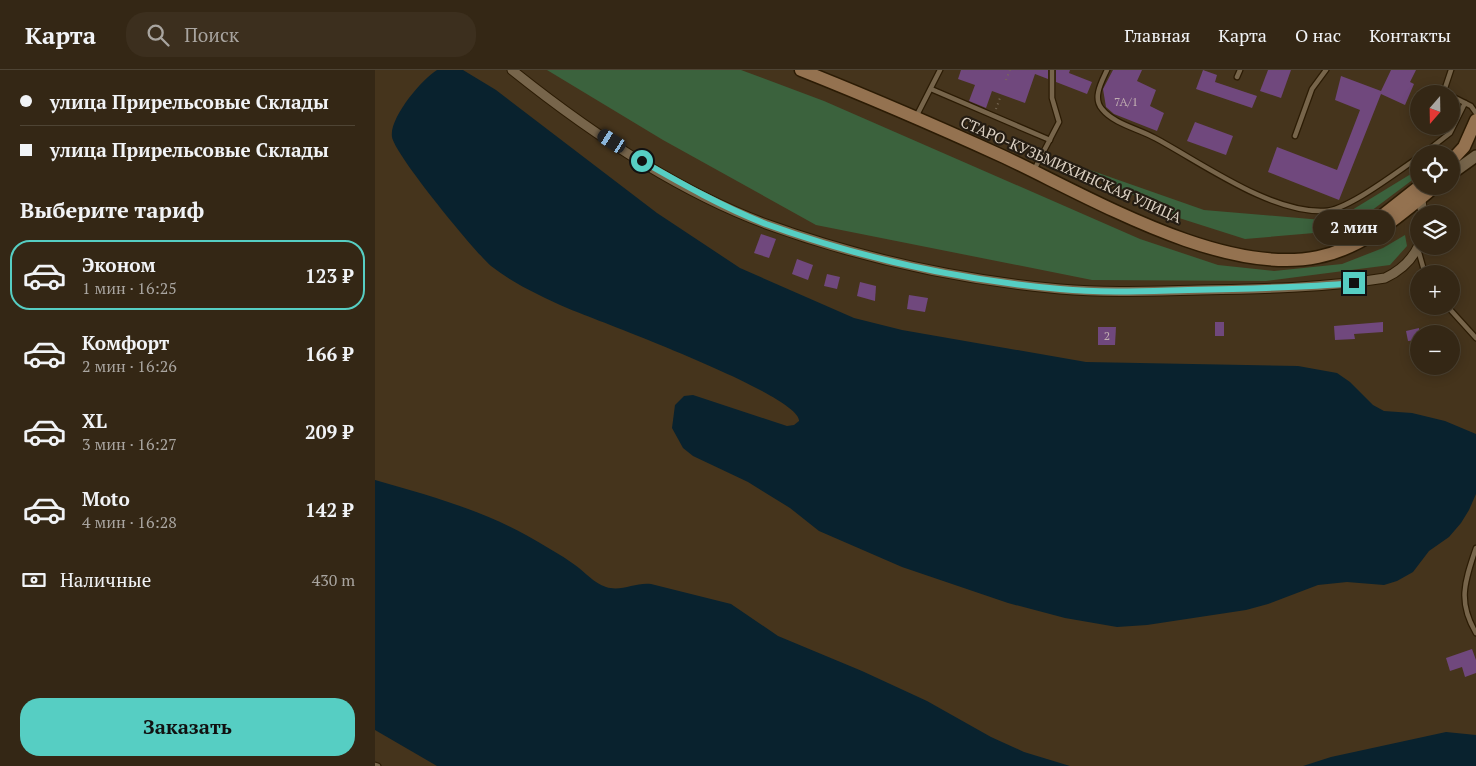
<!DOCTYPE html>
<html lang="ru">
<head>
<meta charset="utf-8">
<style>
	body { margin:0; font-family:"PT Serif",serif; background:#3c2f1e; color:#f1f3f6; height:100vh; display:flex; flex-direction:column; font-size:19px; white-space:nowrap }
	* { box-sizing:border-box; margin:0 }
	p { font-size:16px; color:#a9a5a0 }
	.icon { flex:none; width:28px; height:28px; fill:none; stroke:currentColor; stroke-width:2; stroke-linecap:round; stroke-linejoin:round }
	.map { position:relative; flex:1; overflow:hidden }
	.panel { display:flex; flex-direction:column; background:#342715; width:375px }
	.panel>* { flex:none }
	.guide { display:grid; align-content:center; height:110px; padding:0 20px; background:#342715 }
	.needle { width:32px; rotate:200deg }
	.tools { position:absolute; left:1035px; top:15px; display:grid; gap:10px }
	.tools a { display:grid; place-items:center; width:50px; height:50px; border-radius:50%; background:#342715; box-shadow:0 2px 12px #0003,0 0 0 1px #4e4434; font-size:25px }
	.end { position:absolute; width:22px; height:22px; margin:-11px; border:6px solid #56cec3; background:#111; box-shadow:0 0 0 2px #111 }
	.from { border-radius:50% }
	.bubble { position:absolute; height:35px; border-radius:18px; background:#342715; box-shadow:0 2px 12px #0003,0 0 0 1px #4e4434; font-size:16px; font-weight:600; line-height:35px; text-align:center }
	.car { position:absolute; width:15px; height:30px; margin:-15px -8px; border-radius:6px; box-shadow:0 0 4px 1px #0007; background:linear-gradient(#222 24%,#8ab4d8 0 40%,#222 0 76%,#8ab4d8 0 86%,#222 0) }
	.guide b { display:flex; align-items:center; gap:18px; height:48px; font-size:19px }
	.guide b+b { border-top:1px solid #4e4434 }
	.guide i { width:12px; height:12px; background:#f1f3f6 }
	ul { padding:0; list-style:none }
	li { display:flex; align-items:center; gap:15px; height:70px; margin:0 10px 8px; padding:0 10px; border:2px solid transparent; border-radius:20px }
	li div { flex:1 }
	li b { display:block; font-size:19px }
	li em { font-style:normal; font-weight:600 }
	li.selected { border-color:#56cec3 }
	li>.icon { width:45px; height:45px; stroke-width:1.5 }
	h2 { padding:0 20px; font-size:22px; line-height:60px }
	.pay { display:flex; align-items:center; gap:12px; height:55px; padding:0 20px; font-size:19px }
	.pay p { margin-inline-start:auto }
	.action { display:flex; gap:10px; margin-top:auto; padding:10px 20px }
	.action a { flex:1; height:58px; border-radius:20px; background:#56cec3; color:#111; font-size:20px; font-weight:600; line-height:58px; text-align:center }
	header { display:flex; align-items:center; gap:30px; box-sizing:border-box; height:70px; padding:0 25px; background:#342715; border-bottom:1px solid #4e4434 }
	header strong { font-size:24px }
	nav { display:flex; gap:28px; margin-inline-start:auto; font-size:18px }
	.search { width:350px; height:45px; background:#3c2f1e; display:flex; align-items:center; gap:12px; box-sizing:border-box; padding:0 18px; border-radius:20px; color:#a9a5a0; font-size:19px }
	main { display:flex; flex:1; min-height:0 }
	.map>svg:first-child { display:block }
</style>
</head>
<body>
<header>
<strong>Карта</strong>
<div class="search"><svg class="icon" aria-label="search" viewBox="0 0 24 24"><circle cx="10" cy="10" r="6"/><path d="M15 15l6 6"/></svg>Поиск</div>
<nav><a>Главная</a><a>Карта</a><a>О нас</a><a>Контакты</a></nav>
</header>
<main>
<section class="panel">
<div class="guide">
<b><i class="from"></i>улица Прирельсовые Склады</b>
<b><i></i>улица Прирельсовые Склады</b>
</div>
<h2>Выберите тариф</h2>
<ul>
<li class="selected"><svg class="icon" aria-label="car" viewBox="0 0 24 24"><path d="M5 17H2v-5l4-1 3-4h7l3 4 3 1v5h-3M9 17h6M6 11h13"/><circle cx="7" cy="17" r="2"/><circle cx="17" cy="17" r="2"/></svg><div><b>Эконом</b><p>1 мин · 16:25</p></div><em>123 ₽</em></li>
<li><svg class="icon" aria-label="car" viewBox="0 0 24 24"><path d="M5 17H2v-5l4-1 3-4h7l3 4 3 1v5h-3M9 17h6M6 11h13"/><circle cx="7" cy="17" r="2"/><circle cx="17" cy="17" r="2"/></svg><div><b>Комфорт</b><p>2 мин · 16:26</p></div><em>166 ₽</em></li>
<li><svg class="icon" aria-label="car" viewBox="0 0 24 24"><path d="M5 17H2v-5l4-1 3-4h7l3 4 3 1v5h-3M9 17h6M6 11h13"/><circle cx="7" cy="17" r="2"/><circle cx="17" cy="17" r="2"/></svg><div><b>XL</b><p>3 мин · 16:27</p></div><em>209 ₽</em></li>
<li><svg class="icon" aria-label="car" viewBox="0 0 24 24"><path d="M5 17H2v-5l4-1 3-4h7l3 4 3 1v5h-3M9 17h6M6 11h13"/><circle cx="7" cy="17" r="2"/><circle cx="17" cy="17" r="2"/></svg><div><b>Moto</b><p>4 мин · 16:28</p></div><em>142 ₽</em></li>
</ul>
<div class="pay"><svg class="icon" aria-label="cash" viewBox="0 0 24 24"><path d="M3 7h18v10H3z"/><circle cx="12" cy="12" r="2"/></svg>Наличные<p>430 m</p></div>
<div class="action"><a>Заказать</a></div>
</section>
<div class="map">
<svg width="1101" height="696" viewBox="0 0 1101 696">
	<rect width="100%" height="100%" fill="#45341c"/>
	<g fill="#3b623d">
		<polygon points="172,0 366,0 449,31 765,169 843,195 899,201 967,194 1008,178 1030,165 1032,176 1015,195 891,211 717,210 441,155 288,70"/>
		<polygon points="695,93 829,140 959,151 1044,99 1044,105 992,144 951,162 870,169 804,148"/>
	</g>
	<g fill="#09222e">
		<path d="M 62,0 L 88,0 L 121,20 L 282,143 L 365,198 L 479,248 L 527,260 L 711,292 L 923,296 L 962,303 L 975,312 L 998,335 L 1009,341 L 1037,343 L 1070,351 L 1101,364 L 1101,424 L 1094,440 L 1086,453 L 1074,467 L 1054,481 L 1038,502 L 1022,511 L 1009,515 L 972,512 L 943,515 L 893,534 L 871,540 L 772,555 L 742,557 L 690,548 L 633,533 L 527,497 L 444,461 L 415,438 L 373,412 L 318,386 L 308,378 L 297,358 L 300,335 L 309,326 L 318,325 L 412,356 L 419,355 L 424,351 C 426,325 223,251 192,238 C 166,226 139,214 116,196 C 100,182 20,85 17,67 C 14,48 47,9 62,0 Z"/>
		<path d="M 0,410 C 52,425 104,439 151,465 C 168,475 185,484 200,495 C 211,503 219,513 231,517 C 246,522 261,512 276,514 L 356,534 L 403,566 L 487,601 L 552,631 L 616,667 L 649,682 L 695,696 L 62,696 L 0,660 Z"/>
		<polygon points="1071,662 1101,665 1101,696 928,696 956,687"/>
	</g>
	<g fill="#70487d">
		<polygon points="586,0 673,0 673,9 660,4 650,33 617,21 611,38 594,31 600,15 583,9"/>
		<polygon points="681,0 695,0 694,3 717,12 712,24 681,12"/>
		<polygon points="738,0 767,0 762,11 781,20 775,36 789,43 782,61 739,44 731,37 728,19"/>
		<polygon points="828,0 842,5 840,12 882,26 877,38 821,19"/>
		<polygon points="893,0 916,0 906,28 885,21"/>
		<polygon points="1016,0 1041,0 1035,12 1039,14 1030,35 1006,24 964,130 893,102 902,77 962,100 985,40 960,30 966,6 1006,21"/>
		<polygon points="820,52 858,66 851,85 812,71"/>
		<polygon points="386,164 401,169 394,188 379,183"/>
		<polygon points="422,189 438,195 433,210 417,204"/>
		<polygon points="452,204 465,207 462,219 449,216"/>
		<polygon points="485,212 501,216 500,231 482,226"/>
		<polygon points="534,225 553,228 550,242 532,239"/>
		<rect x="840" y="252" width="9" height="14"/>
		<polygon points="1008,252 1008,262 979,264 980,269 960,270 959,256"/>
		<polygon points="723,257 741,257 740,275 723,275"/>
		<polygon points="1044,258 1044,270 1033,271 1031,261"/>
		<polygon points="1097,579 1101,590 1101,603 1090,607 1087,597 1075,601 1071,588"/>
	</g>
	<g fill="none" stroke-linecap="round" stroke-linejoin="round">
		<g stroke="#2b1b04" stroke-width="7">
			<g id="service">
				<path d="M 732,0 C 727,11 717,28 727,39 C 739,54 764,59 780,68 C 827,93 895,143 949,141 C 972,141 1023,101 1044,87"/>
				<polyline points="862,7 865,0"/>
				<polyline points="556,19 675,70"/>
				<polyline points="1068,24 1076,0"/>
				<polyline points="1076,26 1096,36 1101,43"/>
				<polyline points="542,45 565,0"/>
				<polyline points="920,66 937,19 951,0"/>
				<polyline points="1048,84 1075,63 1090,33"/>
				<polyline points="659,100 684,52 677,28 677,0"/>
				<polyline points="1043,179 1050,204"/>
				<polyline points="1072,236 1101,268"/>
				<path d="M 1101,478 C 1090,511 1082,531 1101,563"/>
				<polyline points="0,695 3,696"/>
			</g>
		</g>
		<g stroke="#2b1b04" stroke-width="11">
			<g id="minor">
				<path d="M 137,0 C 213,61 300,120 391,154 C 485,188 586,210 685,219 C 732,223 778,221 825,220 C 887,219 949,218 1010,208 C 1025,201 1037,190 1044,175"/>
				<polyline points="1045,124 1048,144"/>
			</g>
		</g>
		<g stroke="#2b1b04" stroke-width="14">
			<polyline id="tertiary" points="1076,104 1101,86"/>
		</g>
		<g stroke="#2b1b04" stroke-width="15">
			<g id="secondary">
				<path d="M 426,0 C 494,27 561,56 627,86 C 713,126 847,207 943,187 C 988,178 1023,147 1058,118"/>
				<polyline points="1076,91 1089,77 1101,50"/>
				<polyline points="979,168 1045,116"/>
			</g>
		</g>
		<g stroke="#796a56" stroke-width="2" stroke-dasharray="1 4" stroke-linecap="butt">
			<polyline points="631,10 635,0"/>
			<polyline points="621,39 626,25"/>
		</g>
		<use href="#service" stroke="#77654b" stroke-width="4.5"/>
		<use href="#minor" stroke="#77654b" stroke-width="9"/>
		<use href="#tertiary" stroke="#77654b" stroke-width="11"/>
		<use href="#secondary" stroke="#947250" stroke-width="12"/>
	</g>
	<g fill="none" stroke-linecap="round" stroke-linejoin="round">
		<path stroke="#56cec3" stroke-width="6" d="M 267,91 C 307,114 348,137 391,154 C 485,188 586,210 685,219 C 728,223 771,221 813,220 C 869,219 924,218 979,213"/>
	</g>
	<g text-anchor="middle" stroke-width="4.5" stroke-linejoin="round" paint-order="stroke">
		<g font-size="12" fill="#c0aeb1">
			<text x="751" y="36">7А/1</text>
			<text x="732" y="270">2</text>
		</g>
		<g font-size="15" fill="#dbd0c2" stroke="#251d13">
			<text transform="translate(696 100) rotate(24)" y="5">СТАРО-КУЗЬМИХИНСКАЯ УЛИЦА</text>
		</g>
	</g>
</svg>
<div class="tools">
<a><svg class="needle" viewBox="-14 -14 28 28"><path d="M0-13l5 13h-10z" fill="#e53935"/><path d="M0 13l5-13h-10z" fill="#a9a5a0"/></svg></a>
<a><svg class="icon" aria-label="locate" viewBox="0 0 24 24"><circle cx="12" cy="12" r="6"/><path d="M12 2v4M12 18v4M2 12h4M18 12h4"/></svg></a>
<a><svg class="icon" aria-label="layers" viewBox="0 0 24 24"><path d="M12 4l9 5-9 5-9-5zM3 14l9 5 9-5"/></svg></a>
<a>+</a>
<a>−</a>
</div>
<i class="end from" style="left:267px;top:91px"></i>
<i class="end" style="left:979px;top:213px"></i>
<div class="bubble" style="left:938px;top:140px;width:82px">2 мин</div>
<i class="car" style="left:237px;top:71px;rotate:303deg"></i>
</div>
</main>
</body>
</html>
